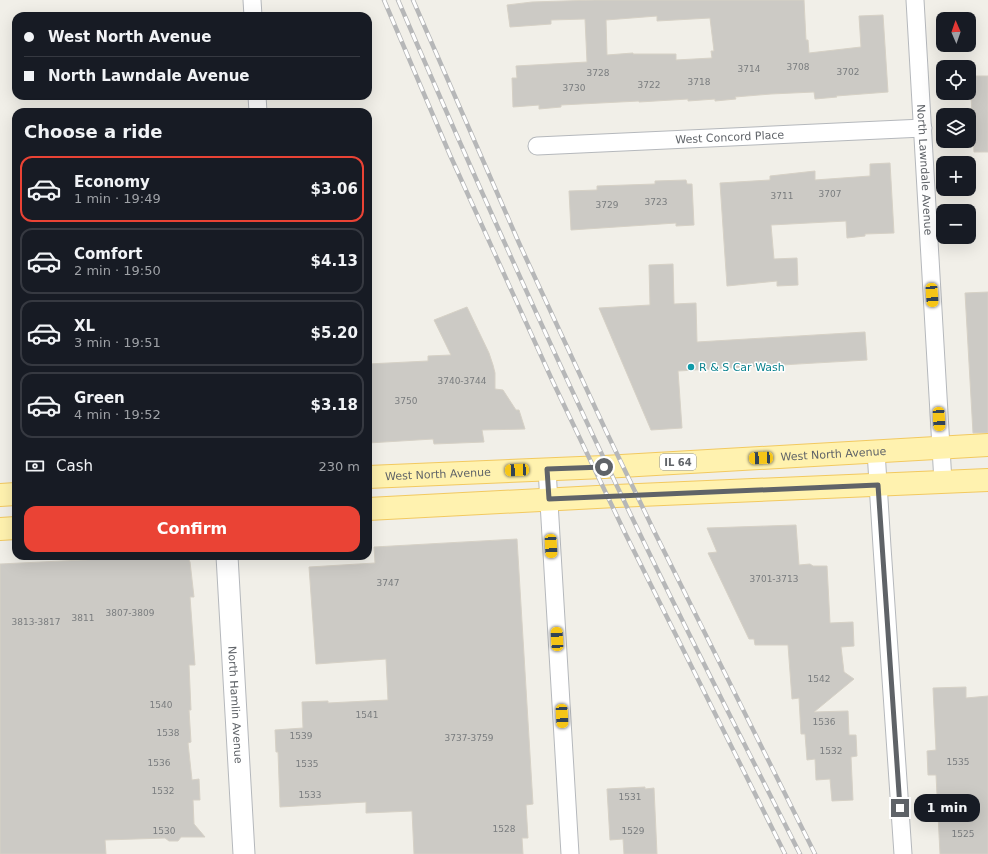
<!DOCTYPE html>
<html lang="en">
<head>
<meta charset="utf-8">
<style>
	body { margin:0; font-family:"DejaVu Sans",sans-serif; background:#20242c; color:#f1f3f6; height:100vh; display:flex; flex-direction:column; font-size:15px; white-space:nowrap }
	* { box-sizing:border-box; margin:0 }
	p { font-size:13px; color:#9ea1a6 }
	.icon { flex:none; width:22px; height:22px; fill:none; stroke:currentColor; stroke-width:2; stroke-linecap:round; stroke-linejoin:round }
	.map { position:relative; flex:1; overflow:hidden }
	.panel { position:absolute; left:12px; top:108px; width:360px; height:452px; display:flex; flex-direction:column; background:#171b24; border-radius:12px; box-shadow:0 4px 16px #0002 }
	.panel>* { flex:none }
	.banner { position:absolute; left:12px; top:12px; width:360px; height:88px; border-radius:12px; box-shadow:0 4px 16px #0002; display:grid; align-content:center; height:88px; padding:0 12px; background:#171b24 }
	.needle { width:26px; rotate:358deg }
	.buttons { position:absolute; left:936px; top:12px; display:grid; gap:8px }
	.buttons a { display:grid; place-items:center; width:40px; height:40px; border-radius:8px; background:#171b24; box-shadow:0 4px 16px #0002; font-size:20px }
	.end { position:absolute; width:18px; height:18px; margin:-9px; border:5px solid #5f6368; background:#fff; box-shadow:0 0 0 2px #fff }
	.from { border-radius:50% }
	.bubble { position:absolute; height:28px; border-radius:12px; background:#171b24; box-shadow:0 4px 16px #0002; font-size:13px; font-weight:700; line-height:28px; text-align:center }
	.car { position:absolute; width:12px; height:24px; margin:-12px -6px; border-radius:5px; box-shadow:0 0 3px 1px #0007; background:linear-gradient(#f5c518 24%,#345 0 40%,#f5c518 0 76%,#345 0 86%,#f5c518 0) }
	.banner b { display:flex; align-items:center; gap:14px; height:38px; font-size:15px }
	.banner b+b { border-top:1px solid #363941 }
	.banner i { width:10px; height:10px; background:#f1f3f6 }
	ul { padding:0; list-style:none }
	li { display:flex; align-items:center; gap:12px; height:66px; margin:0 8px 6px; padding:0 4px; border:2px solid #363941; border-radius:12px }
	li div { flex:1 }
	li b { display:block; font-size:15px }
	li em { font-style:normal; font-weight:700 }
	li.current { border-color:#ea4335 }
	li>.icon { width:36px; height:36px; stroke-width:1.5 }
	h2 { padding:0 12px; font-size:18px; line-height:48px }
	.pay { display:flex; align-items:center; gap:10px; height:44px; padding:0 12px; font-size:15px }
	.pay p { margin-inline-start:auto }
	.primary-button { display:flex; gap:8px; margin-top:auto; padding:8px 12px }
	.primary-button a { flex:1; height:46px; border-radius:12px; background:#ea4335; color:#fff; font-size:16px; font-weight:700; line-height:46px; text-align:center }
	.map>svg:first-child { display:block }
</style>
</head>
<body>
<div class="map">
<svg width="988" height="854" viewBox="0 0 988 854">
	<rect width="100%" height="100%" fill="#f1efe8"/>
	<g fill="#cccac5" stroke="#d6d1c6" fill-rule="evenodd">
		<path d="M 595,0 L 804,0 L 806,40 L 808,40 L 809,53 L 861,47 L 859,16 L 883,15 L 888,92 L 836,96 L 837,97 L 815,99 L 814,92 L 771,94 L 735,97 L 736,99 L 715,101 L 715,99 L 688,101 L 688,99 L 639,102 L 639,101 L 561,105 L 561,107 L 539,109 L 539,105 L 513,107 L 512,78 L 517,78 L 516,66 L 587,62 L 585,19 L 551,20 L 551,24 L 510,27 L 507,5 L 532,2 ZM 657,16 L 657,21 L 710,18 L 714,51 L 711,51 L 712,58 L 676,60 L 676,54 L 633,54 L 633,53 L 607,55 L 606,20 Z"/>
		<polygon points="970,76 988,76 988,152 974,152"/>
		<polygon points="890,163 894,233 865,234 865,236 847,238 846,221 771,225 774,259 797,258 798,285 777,286 777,281 727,286 720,183 770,180 770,176 815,171 815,180 870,176 870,164"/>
		<polygon points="686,180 687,184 692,184 694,225 676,226 676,223 571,230 569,191 597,190 597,186 655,184 655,181"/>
		<polygon points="673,264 674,304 696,303 697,342 865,332 867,360 678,371 682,428 651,430 599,308 650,305 649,265"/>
		<polygon points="988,292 988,433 973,433 965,293"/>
		<polygon points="467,307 489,353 493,365 495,373 495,389 503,390 516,410 519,410 525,429 482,430 484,442 434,444 433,439 368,443 368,364 428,361 428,356 451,355 434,320"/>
		<polygon points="796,525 799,565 810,564 813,566 827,566 830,623 853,622 854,646 841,647 844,672 854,679 814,712 848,711 849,735 856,735 857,756 851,757 853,800 832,801 830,779 816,780 815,759 807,760 805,734 801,734 799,698 792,699 788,645 755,645 754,639 749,639 708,553 717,552 707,528"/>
		<polygon points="517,539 533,804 526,805 528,838 522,838 523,854 414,854 412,811 366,813 366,802 280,807 278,752 276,752 275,730 303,728 302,702 328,701 328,703 388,700 386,659 316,664 309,567 375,563 374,547"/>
		<polygon points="164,556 187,556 190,562 194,597 190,597 195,665 189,665 191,710 189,710 191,742 188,743 192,780 199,779 200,800 193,800 194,824 205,837 181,837 178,841 169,841 165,838 105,840 106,854 0,854 0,564"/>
		<polygon points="966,687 966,698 988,696 988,854 940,854 936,775 928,775 927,751 936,750 933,688"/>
		<polygon points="645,787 645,789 654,788 657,854 624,854 623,839 610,840 607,789"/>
	</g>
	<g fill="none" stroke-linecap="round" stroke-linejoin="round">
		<g stroke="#b5b8bc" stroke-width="19">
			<g id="minor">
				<polyline points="252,0 253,16"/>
				<path id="s1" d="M 915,0 L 943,482"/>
				<polyline points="257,96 258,112"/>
				<path id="s2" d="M 537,146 L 923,128"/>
				<polyline points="876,451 882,547 903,854"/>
				<polyline points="547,469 570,854"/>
			</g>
		</g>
		<g stroke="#b5b8bc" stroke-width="23">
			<g id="tertiary">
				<path id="s3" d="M 227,556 L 244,854"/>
			</g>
		</g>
		<g stroke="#f2c960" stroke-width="24">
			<g id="primary">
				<path id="s4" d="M 368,477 L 604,467 L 988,445"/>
				<polyline points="0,495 16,494"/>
				<polyline points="368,509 616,496 988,480"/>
				<polyline points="0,529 16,528"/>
			</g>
		</g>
		<use href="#minor" stroke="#fff" stroke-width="17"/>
		<use href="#tertiary" stroke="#fff" stroke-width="21"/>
		<use href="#primary" stroke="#fff2af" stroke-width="22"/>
		<g stroke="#b6b7b8" stroke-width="4.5">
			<g id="rail">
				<polyline points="384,0 450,155 553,382 625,533 785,854"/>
				<path d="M 398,0 C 475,179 554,356 639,532 C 691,640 746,747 800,854"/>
				<polyline points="413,0 519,243 606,431 654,531 815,854"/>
			</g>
		</g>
		<use href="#rail" stroke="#fff" stroke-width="3" stroke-dasharray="9" stroke-linecap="butt"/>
	</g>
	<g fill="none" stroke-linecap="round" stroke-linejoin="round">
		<polyline stroke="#5f6368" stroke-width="5" points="604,467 547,469 549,499 878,485 900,808"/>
	</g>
	<circle fill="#0f9aa8" stroke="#fff" stroke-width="1.5" cx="691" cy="367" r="4"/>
	<g text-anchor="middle" stroke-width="3" stroke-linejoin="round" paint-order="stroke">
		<g font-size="9" fill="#7a7d7f">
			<text x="798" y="70">3708</text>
			<text x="749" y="72">3714</text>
			<text x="848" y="75">3702</text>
			<text x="598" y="76">3728</text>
			<text x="699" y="85">3718</text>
			<text x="649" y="88">3722</text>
			<text x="574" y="91">3730</text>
			<text x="830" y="197">3707</text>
			<text x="782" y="199">3711</text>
			<text x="656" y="205">3723</text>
			<text x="607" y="208">3729</text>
			<text x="462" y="384">3740-3744</text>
			<text x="406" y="404">3750</text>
			<text x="774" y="582">3701-3713</text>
			<text x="388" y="586">3747</text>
			<text x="130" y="616">3807-3809</text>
			<text x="83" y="621">3811</text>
			<text x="36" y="625">3813-3817</text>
			<text x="819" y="682">1542</text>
			<text x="161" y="708">1540</text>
			<text x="367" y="718">1541</text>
			<text x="824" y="725">1536</text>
			<text x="168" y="736">1538</text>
			<text x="301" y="739">1539</text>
			<text x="469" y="741">3737-3759</text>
			<text x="831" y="754">1532</text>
			<text x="958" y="765">1535</text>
			<text x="159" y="766">1536</text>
			<text x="307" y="767">1535</text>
			<text x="163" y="794">1532</text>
			<text x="310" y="798">1533</text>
			<text x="630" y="800">1531</text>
			<text x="504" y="832">1528</text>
			<text x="164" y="834">1530</text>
			<text x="633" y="834">1529</text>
			<text x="963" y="837">1525</text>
		</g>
		<rect fill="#fff" stroke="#8f9295" stroke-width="1" x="660" y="454" width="36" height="16" rx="3"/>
		<g font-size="10" font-weight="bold" fill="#5f6368">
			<text x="678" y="466">IL 64</text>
		</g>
		<g font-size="11" fill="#5f6368" stroke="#fff">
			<text dy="4" stroke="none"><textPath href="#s2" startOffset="193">West Concord Place</textPath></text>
			<text dy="4" stroke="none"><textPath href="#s1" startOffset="170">North Lawndale Avenue</textPath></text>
			<text dy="4" stroke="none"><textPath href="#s4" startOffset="466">West North Avenue</textPath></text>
			<text dy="4" stroke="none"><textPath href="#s4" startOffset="70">West North Avenue</textPath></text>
			<text dy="4" stroke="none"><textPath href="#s3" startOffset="149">North Hamlin Avenue</textPath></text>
		</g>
		<g font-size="11" fill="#0d838f" stroke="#fff" text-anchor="start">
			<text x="699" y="371">R &amp; S Car Wash</text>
		</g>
	</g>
</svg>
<div class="buttons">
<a><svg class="needle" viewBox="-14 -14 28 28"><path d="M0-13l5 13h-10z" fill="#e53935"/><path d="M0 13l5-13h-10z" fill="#9ea1a6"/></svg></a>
<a><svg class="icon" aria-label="locate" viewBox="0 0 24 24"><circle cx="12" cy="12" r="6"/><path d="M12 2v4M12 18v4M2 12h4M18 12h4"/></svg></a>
<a><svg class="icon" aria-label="layers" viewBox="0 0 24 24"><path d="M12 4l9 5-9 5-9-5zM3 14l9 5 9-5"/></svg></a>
<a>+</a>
<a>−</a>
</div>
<i class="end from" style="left:604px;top:467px"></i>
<i class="end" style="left:900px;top:808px"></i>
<div class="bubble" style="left:914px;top:794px;width:66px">1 min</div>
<i class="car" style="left:932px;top:295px;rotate:176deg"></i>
<i class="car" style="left:939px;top:419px;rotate:177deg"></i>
<i class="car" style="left:761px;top:458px;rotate:267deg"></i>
<i class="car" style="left:517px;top:470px;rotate:267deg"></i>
<i class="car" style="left:551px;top:546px;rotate:177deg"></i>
<i class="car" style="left:557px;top:639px;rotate:357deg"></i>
<i class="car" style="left:562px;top:716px;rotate:177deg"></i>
<div class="banner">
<b><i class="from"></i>West North Avenue</b>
<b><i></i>North Lawndale Avenue</b>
</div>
<section class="panel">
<h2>Choose a ride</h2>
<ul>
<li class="current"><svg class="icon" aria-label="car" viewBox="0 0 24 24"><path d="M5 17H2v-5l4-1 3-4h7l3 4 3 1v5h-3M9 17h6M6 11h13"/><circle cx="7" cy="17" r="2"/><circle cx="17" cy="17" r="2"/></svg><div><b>Economy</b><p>1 min · 19:49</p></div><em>$3.06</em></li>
<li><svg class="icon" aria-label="car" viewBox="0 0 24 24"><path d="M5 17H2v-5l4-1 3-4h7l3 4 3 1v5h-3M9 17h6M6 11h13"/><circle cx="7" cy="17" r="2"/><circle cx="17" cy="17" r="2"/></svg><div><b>Comfort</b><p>2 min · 19:50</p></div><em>$4.13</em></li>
<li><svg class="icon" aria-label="car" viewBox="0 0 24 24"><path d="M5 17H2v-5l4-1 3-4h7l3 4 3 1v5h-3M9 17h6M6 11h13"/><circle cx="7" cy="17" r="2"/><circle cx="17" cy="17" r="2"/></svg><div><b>XL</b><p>3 min · 19:51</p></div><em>$5.20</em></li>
<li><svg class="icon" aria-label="car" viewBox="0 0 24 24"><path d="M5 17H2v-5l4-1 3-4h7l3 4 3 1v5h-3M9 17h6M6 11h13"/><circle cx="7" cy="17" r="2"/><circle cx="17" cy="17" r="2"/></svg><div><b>Green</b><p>4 min · 19:52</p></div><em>$3.18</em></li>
</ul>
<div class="pay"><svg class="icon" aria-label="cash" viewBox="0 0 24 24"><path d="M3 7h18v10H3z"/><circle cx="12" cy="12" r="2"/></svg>Cash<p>230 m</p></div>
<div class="primary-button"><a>Confirm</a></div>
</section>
</div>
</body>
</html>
